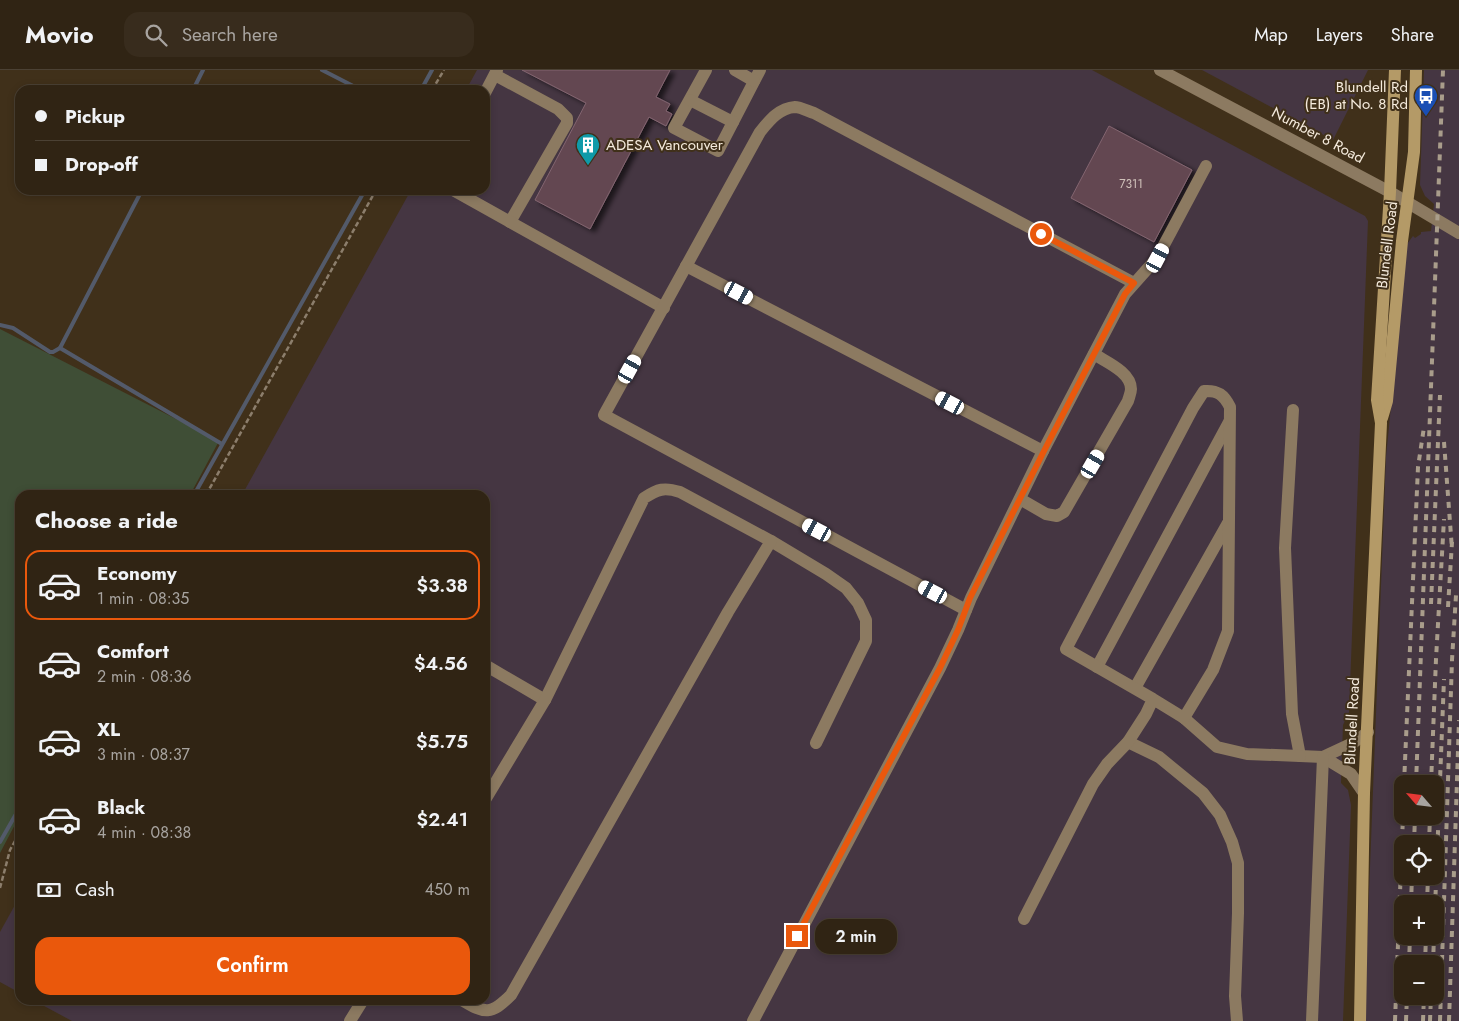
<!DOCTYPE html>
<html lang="en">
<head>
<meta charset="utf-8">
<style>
	body { margin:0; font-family:Jost,sans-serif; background:#382c1d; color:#f1f3f6; height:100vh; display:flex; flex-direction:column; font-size:19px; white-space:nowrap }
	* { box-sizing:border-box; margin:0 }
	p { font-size:16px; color:#a8a4a0 }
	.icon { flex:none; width:28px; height:28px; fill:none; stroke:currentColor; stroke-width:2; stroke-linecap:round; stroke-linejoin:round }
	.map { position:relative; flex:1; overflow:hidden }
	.sheet { position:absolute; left:15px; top:420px; width:475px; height:515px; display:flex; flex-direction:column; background:#302414; border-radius:15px; box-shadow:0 2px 8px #0003,0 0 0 1px #4b4134 }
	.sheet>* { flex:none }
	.hud { position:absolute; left:15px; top:15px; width:475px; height:110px; border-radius:15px; box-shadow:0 2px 8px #0003,0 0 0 1px #4b4134; display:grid; align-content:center; height:110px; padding:0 20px; background:#302414 }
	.needle { width:32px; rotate:298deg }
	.controls { position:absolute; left:1394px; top:705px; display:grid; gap:10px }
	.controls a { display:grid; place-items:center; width:50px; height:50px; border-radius:10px; background:#302414; box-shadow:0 2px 8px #0003,0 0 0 1px #4b4134; font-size:25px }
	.end { position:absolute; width:22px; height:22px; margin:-11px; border:6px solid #ea580c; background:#fff; box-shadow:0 0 0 2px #fff }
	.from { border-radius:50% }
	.bubble { position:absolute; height:35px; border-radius:15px; background:#302414; box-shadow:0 2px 8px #0003,0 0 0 1px #4b4134; font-size:16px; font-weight:600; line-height:35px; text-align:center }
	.car { position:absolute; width:15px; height:30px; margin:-15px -8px; border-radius:6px; box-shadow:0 0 4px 1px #0007; background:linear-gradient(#fff 24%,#345 0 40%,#fff 0 76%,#345 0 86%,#fff 0) }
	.hud b { display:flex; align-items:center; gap:18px; height:48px; font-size:19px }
	.hud b+b { border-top:1px solid #4b4134 }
	.hud i { width:12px; height:12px; background:#f1f3f6 }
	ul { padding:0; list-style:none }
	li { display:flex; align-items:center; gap:15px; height:70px; margin:0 10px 8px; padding:0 10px; border:2px solid transparent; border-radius:15px }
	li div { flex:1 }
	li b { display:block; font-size:19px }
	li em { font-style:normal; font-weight:600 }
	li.selected { border-color:#ea580c }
	li>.icon { width:45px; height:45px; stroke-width:1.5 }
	h2 { padding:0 20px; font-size:22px; line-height:60px }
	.pay { display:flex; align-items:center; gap:12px; height:55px; padding:0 20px; font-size:19px }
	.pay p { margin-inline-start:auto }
	.button { display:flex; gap:10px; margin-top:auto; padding:10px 20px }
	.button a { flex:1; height:58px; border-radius:15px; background:#ea580c; color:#fff; font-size:20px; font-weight:600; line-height:58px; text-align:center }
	header { display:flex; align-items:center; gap:30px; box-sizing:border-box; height:70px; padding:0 25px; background:#302414; border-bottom:1px solid #4b4134 }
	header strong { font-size:24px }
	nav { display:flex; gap:28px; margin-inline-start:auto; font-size:18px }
	.search { width:350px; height:45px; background:#382c1d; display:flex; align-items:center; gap:12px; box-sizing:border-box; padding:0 18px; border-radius:15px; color:#a8a4a0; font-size:19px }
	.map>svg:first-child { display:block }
</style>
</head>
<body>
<header>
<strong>Movio</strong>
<div class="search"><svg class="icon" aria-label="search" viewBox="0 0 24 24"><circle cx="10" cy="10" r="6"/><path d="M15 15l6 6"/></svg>Search here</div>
<nav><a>Map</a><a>Layers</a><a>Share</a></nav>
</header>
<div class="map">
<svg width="1459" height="951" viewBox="0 0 1459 951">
	<defs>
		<filter id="shadow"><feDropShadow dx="5" dy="3" stdDeviation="2.5" flood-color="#0009"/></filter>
	</defs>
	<rect width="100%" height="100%" fill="#40301a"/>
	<g fill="#453642" fill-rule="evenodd">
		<polygon points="477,0 1092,0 1365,146 1368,151 1349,642 1343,655 1341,713 1348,720 1351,735 1343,951 72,951 33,930 485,930 485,425 242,425 411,120 485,120 485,20 466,20"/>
		<polygon points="1202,0 1368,0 1333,70"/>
		<path d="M 1424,0 L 1459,0 L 1459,951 L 1364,951 L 1386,387 L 1407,174 L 1413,166 L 1415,168 L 1421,164 L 1421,162 L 1431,161 L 1434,134 L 1425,126 L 1420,115 ZM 1402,714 L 1435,714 L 1435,746 L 1402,746 ZM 1402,774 L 1435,774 L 1435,806 L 1402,806 ZM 1402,834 L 1435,834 L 1435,866 L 1402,866 ZM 1402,894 L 1435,894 L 1435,926 L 1402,926 Z"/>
		<polygon points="20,826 20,923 0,912 0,862"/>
	</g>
	<polygon fill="#3f4e36" points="0,259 219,371 190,425 20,425 20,745 0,783"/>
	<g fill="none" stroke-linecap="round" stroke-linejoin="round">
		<g stroke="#535a6a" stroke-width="4">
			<polyline points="322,0 361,20"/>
			<polyline points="193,20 203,0"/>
			<polyline points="421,20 432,0"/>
			<polyline points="142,120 60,278 222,374"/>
			<polyline points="0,255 13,258 50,282 53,282 60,278"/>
			<polyline points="194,425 365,120"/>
			<polyline points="0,772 20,737"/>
		</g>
	</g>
	<g fill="#634751" stroke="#836570" filter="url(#shadow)">
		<polygon points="522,0 670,0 656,27 670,34 666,41 672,44 666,56 649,47 590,159 535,130 586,33"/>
		<polygon points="1109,56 1192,100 1154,172 1071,128"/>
	</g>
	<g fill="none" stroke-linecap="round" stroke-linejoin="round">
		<g stroke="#8c7e6c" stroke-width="2.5" stroke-dasharray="5 2.5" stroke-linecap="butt">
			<polyline points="432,20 444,0"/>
			<polyline points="206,425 376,120"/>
			<polyline points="0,818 10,780 20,762"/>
		</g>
		<g stroke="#8c7a61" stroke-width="12">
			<polyline points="706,0 674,58 718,81 760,0"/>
			<polyline points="735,0 754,11"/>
			<polyline points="1160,0 1390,122 1459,163"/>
			<polyline points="495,5 558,39 567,48 567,53 510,152"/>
			<polyline points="485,23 497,0"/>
			<polyline points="690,30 733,52"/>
			<polyline points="453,120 664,238"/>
			<polyline points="686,196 1043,381"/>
			<polyline points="1293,340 1285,478 1292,644 1300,686 1323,687 1353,673 1368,662"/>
			<path d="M 1020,429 L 1046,444 L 1057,446 L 1064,442 L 1128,331 C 1129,327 1131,323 1131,319 C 1131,302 1106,292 1094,284"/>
			<polyline points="771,471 826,504 846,518 858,533 866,550 866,571 816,673"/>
			<path d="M 966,540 L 604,345 L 760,62 C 769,51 779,38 795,37 C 800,37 808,41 814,43 L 1134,213"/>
			<polyline points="485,595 545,630"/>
			<polyline points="1097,597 1229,352"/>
			<polyline points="1135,618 1228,453"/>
			<polyline points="1184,648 1217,677 1247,684 1300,686"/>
			<polyline points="1128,672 1159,687 1203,723 1220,745 1232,772 1238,793 1238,843 1235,926 1237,951"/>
			<polyline points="1323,687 1351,704 1364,723"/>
			<path d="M 1024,849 L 1093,714 L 1107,694 L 1128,672 L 1146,644 L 1153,629 L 1066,579 L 1193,338 L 1204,321 C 1218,320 1224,325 1230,337 L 1228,561 L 1213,600 L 1184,648 L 1153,629"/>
			<path d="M 462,930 C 485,944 491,945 511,925 L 728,542 L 771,471 L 680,422 C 664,417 658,419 644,428 L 545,630 L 485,730"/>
			<polyline points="350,951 363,930"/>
			<polyline points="753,951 940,598 958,560 971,528 1043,381 1125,224 1157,188 1206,96"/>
			<polyline points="1312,951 1323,687"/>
		</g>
		<g stroke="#b49a67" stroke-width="12">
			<polyline points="1382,348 1387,331 1402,171 1414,82 1416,0"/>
			<polyline points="1360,951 1364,723 1381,353 1377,330 1390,122 1395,0"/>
		</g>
		<g stroke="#a99d8b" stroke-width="4" stroke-dasharray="6 6" stroke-linecap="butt">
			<polyline points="1444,372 1452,479"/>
			<polyline points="1431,534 1440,325"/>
			<polyline points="1448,537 1452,472"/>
			<polyline points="1404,714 1418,397 1424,357"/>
			<polyline points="1416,714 1443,0"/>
			<polyline points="1431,714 1436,589 1444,449"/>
			<polyline points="1414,774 1415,746"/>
			<polyline points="1429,774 1430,746"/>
			<polyline points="1411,834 1412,806"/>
			<polyline points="1427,834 1428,806"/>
			<polyline points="1435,838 1444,609"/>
			<polyline points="1409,894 1410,866"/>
			<polyline points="1425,894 1426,866"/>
			<polyline points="1433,894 1434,866"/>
			<polyline points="1395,951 1403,746"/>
			<polyline points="1406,951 1407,926"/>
			<polyline points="1423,951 1424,926"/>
			<polyline points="1430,951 1431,926"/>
			<polyline points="1440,951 1452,590 1456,525"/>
			<polyline points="1449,951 1459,650"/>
		</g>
	</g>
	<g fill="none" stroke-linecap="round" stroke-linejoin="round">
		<polyline stroke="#ea580c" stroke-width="6" points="797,866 940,598 958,560 970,528 1044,381 1125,224 1134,213 1041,164"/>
	</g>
	<defs>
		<g id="bus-pin" transform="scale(1.25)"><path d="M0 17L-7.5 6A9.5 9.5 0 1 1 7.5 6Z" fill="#1a4fb4" stroke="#40301a"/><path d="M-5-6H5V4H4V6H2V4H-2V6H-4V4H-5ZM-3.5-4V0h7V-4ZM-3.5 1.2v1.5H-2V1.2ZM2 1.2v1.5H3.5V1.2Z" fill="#fff"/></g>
		<g id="building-pin" transform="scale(1.25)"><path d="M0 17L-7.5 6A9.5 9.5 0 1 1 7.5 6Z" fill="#0f9aa8" stroke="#40301a"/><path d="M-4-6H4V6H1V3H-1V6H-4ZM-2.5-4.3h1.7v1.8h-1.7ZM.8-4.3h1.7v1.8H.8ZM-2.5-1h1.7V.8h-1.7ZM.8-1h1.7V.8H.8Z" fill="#fff"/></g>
	</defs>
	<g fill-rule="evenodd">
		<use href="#bus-pin" x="1426" y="26"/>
		<use href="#building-pin" x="588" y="75"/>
	</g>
	<g text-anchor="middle" stroke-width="4" stroke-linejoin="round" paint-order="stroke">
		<g font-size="12" fill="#d0c2ba">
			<text x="1131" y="118">7311</text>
		</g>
		<g font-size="15" fill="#f5ebdd" stroke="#40301a" text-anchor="end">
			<text x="1408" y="22">Blundell Rd<tspan x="1408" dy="17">(EB) at No. 8 Rd</tspan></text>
			<text x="606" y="80" text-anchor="start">ADESA Vancouver</text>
		</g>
		<g font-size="15" fill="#f5ebdd" stroke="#40301a">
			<text transform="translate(1318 65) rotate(28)" y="5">Number 8 Road</text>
			<text transform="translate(1387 175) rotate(-83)" y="5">Blundell Road</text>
			<text transform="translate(1352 651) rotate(-87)" y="5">Blundell Road</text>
		</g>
	</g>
</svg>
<div class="controls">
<a><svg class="needle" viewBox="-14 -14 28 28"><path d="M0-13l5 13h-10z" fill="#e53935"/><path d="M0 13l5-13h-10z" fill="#a8a4a0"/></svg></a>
<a><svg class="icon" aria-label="locate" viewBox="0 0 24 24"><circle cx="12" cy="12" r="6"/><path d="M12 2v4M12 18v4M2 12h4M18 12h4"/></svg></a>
<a>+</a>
<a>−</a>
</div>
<i class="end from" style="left:1041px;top:164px"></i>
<i class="end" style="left:797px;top:866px"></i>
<div class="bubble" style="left:815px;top:849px;width:82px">2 min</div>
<i class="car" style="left:1158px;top:188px;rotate:28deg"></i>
<i class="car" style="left:739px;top:223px;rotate:118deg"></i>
<i class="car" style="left:630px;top:299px;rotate:29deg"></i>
<i class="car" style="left:950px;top:333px;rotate:298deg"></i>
<i class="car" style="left:1093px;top:394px;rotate:30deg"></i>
<i class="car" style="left:817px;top:460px;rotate:298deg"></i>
<i class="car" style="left:933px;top:522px;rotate:298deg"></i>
<div class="hud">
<b><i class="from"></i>Pickup</b>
<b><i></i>Drop-off</b>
</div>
<section class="sheet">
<h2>Choose a ride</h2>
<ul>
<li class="selected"><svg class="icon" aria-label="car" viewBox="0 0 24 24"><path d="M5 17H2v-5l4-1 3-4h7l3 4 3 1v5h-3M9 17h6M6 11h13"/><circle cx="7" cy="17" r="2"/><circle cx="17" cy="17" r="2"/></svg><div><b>Economy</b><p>1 min · 08:35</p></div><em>$3.38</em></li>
<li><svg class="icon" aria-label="car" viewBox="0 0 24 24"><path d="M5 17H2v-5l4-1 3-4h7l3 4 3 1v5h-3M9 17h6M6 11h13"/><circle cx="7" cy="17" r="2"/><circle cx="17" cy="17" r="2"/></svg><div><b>Comfort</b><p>2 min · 08:36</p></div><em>$4.56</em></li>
<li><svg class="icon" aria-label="car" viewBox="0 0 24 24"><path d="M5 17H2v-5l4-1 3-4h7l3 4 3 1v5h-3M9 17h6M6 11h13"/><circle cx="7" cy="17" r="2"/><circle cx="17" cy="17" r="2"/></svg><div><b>XL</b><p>3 min · 08:37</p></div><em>$5.75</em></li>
<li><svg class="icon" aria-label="car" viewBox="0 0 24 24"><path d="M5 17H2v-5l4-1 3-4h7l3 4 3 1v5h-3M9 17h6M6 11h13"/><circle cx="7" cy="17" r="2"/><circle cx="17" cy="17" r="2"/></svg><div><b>Black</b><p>4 min · 08:38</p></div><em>$2.41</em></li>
</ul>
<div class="pay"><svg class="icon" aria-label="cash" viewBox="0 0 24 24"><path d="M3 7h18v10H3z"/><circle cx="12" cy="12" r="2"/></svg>Cash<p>450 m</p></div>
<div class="button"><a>Confirm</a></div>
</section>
</div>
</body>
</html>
